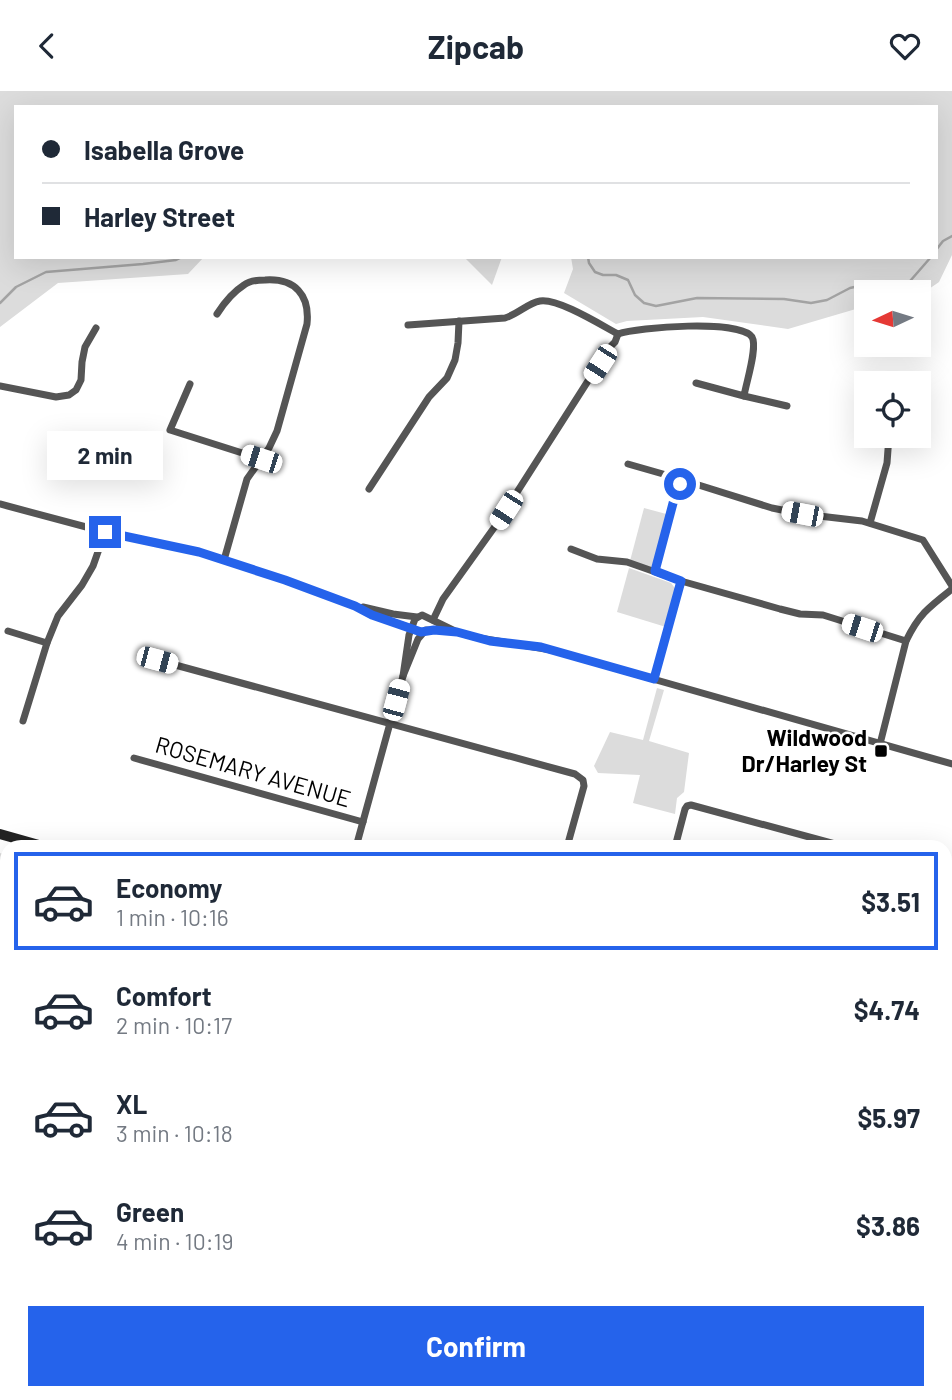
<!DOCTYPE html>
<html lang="en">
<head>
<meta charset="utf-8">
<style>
	body { margin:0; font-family:Barlow,sans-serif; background:#f2f2f3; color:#1f2937; height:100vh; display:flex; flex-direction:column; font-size:26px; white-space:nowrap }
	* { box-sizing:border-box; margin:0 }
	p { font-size:23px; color:#747a83 }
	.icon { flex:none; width:38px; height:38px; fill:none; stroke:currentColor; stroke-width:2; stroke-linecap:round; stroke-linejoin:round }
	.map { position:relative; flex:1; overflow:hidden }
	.side { position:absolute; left:0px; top:749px; width:952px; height:560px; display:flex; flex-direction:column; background:#fff; border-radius:21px 21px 0 0; box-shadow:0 7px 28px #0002 }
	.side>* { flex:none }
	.top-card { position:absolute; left:14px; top:14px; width:924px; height:154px; border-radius:0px; box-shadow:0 7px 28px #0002; display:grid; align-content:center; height:154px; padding:0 28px; background:#fff }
	.needle { width:46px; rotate:266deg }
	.fabs { position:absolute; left:854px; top:189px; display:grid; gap:14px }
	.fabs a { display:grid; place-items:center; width:77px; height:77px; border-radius:0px; background:#fff; box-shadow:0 7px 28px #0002; font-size:35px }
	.end { position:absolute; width:32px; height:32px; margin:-16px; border:9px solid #2563eb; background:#fff; box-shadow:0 0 0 4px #fff }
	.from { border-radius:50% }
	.bubble { position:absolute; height:49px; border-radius:0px; background:#fff; box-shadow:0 7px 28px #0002; font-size:23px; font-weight:700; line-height:49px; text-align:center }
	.car { position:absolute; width:21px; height:42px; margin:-21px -10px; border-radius:9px; box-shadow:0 0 5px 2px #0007; background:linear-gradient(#fff 24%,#345 0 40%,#fff 0 76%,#345 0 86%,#fff 0) }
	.top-card b { display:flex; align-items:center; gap:24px; height:66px; font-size:26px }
	.top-card b+b { border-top:2px solid #e0e1e3 }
	.top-card i { width:18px; height:18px; background:#1f2937 }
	ul { padding:12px 0 0; list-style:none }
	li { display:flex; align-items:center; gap:21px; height:98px; margin:0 14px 10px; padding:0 14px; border:4px solid transparent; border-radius:0px }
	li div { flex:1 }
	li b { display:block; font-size:26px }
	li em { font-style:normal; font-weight:700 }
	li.selected { border-color:#2563eb }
	li>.icon { width:63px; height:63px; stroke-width:1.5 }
	.cta { display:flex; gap:14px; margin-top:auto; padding:14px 28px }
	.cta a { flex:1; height:80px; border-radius:0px; background:#2563eb; color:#fff; font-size:28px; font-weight:700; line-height:80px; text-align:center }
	header { display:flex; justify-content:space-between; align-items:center; height:91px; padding:0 28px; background:#fff; font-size:32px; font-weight:700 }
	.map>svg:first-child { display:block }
</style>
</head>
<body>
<header><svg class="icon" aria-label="back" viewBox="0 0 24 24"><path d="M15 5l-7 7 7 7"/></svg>Zipcab<svg class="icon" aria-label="heart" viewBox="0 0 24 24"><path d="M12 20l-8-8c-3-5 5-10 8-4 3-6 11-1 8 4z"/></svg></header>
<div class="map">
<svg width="952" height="1309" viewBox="0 0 952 1309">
	<rect width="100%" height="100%" fill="#fff"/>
	<g fill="#dcdcdc">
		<polygon points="0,0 952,0 952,164 939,191 919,205 919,201 866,201 866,215 788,238 703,226 627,230 616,233 564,202 573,178 571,166 936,166 936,16 16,16 16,166 204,166 188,183 58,192 0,236"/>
		<polygon points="464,166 502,166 492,194"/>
		<polygon points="644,417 670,424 654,478 630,470"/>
		<polygon points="629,477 671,492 677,500 666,536 617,521"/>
		<polygon points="657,597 664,599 649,650 689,662 684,701 677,707 675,723 633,712 640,684 598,682 594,675 610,641 643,649"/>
		<polygon points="0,762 7,764 7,1026 0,1026"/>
		<polygon points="945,1043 952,1050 952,1247 945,1253"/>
		<polygon points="393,1302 560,1302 561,1309 376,1309"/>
		<polygon points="656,1302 888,1302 880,1309 665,1309"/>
	</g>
	<polygon fill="#a3a3a3" points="952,1247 952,1309 880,1309 888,1302 945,1302 945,1253"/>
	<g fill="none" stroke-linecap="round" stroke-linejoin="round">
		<g stroke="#a3a3a3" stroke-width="2.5">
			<polyline points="936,159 943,150 952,145"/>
			<polyline points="478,166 484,166"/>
			<polyline points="588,166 589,172 595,181 603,184 616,184 628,189 635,204 644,212 656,215 697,207 784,208 811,212 827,209 850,197 872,192 894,201 904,197 931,166"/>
			<polyline points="0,212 16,196 46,181 143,173 176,169 182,166"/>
		</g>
		<g stroke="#555" stroke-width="7">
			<path d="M 217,223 C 224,212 233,201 244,194 C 249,190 258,189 265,189 C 295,187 310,204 307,233 L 277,340 L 269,357 L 247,388 L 224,469"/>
			<path d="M 408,234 L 505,227 C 518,223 528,212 540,210 C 558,207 601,234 618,243"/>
			<path d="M 618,243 C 638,236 740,228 752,246 C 758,256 746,292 744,305 L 696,292"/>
			<polyline points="909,292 910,284"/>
			<polyline points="190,293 170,339 261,368"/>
			<polyline points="0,295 56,306 69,304 76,299 81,289 82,271 85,256 96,237"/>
			<polyline points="744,305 787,315"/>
			<polyline points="628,373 670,385 680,393 676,401 655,480"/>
			<polyline points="680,393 689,391 772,417 802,423 862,430 923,449 952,495"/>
			<polyline points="369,398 429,306 447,287 455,269 458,252 459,230"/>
			<polyline points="0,413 105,441 199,461 285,489 355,515 372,524 411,537"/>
			<polyline points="870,432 887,372 889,345"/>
			<polyline points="571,458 597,468 627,471 681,490"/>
			<polyline points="363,516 393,523 417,526"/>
			<polyline points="433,529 443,508 496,434 609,257 615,251 618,243"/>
			<polyline points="426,539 450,540"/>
			<polyline points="8,540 47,552"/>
			<polyline points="157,569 575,683 583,689 584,695 567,756"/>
			<polyline points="403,585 409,544 415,528 422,524 457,541 474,546 551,559 952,673"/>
			<polyline points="654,588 681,490 780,518 800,523 823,524 906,550"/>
			<polyline points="23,630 47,552 58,525 82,494 93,475 105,441"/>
			<path d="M 880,653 L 906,550 C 919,523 929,516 952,498"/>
			<polyline points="134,667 363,731"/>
			<polyline points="356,756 403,585 418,548 424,541"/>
			<polyline points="675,756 685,718 687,715 691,714 846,756"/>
			<polyline points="945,783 952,785"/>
			<polyline points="945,882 952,874"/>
			<polyline points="0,1035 7,1035"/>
			<polyline points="0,1140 7,1138"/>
			<polyline points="0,1246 7,1245"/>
			<polyline points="645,1302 653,1309"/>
			<polyline points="298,1309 314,1307"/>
		</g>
		<polyline stroke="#555" stroke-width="9" points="313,1302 314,1309"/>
		<g stroke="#222" stroke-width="10">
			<polyline points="0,743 46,756"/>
			<polyline points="945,1033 952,1040"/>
		</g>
	</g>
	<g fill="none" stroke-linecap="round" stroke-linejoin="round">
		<polyline stroke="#2563eb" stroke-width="9" points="105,441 199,461 285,489 355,515 372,524 421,541 434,539 457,541 490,550 541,556 654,588 681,490 655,480 676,401 680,393"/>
	</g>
	<rect fill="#000" stroke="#fff" stroke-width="2.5" x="874" y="653" width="14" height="14" rx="3.5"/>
	<g text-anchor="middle" stroke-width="5" stroke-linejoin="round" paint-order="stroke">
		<g font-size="23" font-weight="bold" fill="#000" stroke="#fff" text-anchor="end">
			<text x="867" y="655">Wildwood<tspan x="867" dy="26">Dr/Harley St</tspan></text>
		</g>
		<g font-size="23" fill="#000" stroke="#fff">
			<text transform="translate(253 681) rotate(16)" y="8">ROSEMARY AVENUE</text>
		</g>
	</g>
</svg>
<div class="fabs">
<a><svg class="needle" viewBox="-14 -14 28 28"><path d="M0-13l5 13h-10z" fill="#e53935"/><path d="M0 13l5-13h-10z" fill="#747a83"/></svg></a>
<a><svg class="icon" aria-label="locate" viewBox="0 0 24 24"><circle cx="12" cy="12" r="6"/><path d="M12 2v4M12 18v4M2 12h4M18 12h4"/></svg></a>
</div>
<i class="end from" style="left:680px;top:393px"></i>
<i class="end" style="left:105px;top:441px"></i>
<div class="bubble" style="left:47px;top:340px;width:116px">2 min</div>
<i class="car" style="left:600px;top:273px;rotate:213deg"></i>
<i class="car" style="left:261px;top:368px;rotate:288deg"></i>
<i class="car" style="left:506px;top:419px;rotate:213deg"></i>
<i class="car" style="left:802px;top:423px;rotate:281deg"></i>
<i class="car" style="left:862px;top:537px;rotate:288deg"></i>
<i class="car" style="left:157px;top:569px;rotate:105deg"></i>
<i class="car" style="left:396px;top:609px;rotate:15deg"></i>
<div class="top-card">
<b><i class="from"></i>Isabella Grove</b>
<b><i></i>Harley Street</b>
</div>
<section class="side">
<ul>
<li class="selected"><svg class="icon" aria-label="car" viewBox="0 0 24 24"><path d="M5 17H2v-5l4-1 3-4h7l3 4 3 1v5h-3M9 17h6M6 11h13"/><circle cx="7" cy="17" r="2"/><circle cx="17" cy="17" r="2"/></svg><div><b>Economy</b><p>1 min · 10:16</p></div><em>$3.51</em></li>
<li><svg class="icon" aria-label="car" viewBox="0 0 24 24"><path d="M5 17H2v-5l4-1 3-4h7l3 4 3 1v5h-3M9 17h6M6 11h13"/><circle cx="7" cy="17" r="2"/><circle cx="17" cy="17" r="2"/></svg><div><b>Comfort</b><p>2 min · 10:17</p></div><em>$4.74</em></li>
<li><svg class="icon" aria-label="car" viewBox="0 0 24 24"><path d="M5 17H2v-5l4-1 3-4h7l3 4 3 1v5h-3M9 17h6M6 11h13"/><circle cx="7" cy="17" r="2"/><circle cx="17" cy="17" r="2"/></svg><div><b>XL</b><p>3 min · 10:18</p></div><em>$5.97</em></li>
<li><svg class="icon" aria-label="car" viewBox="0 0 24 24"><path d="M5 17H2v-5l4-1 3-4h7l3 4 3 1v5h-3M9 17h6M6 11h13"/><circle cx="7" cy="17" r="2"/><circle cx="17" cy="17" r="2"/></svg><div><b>Green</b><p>4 min · 10:19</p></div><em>$3.86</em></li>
</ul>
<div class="cta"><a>Confirm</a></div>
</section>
</div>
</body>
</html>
